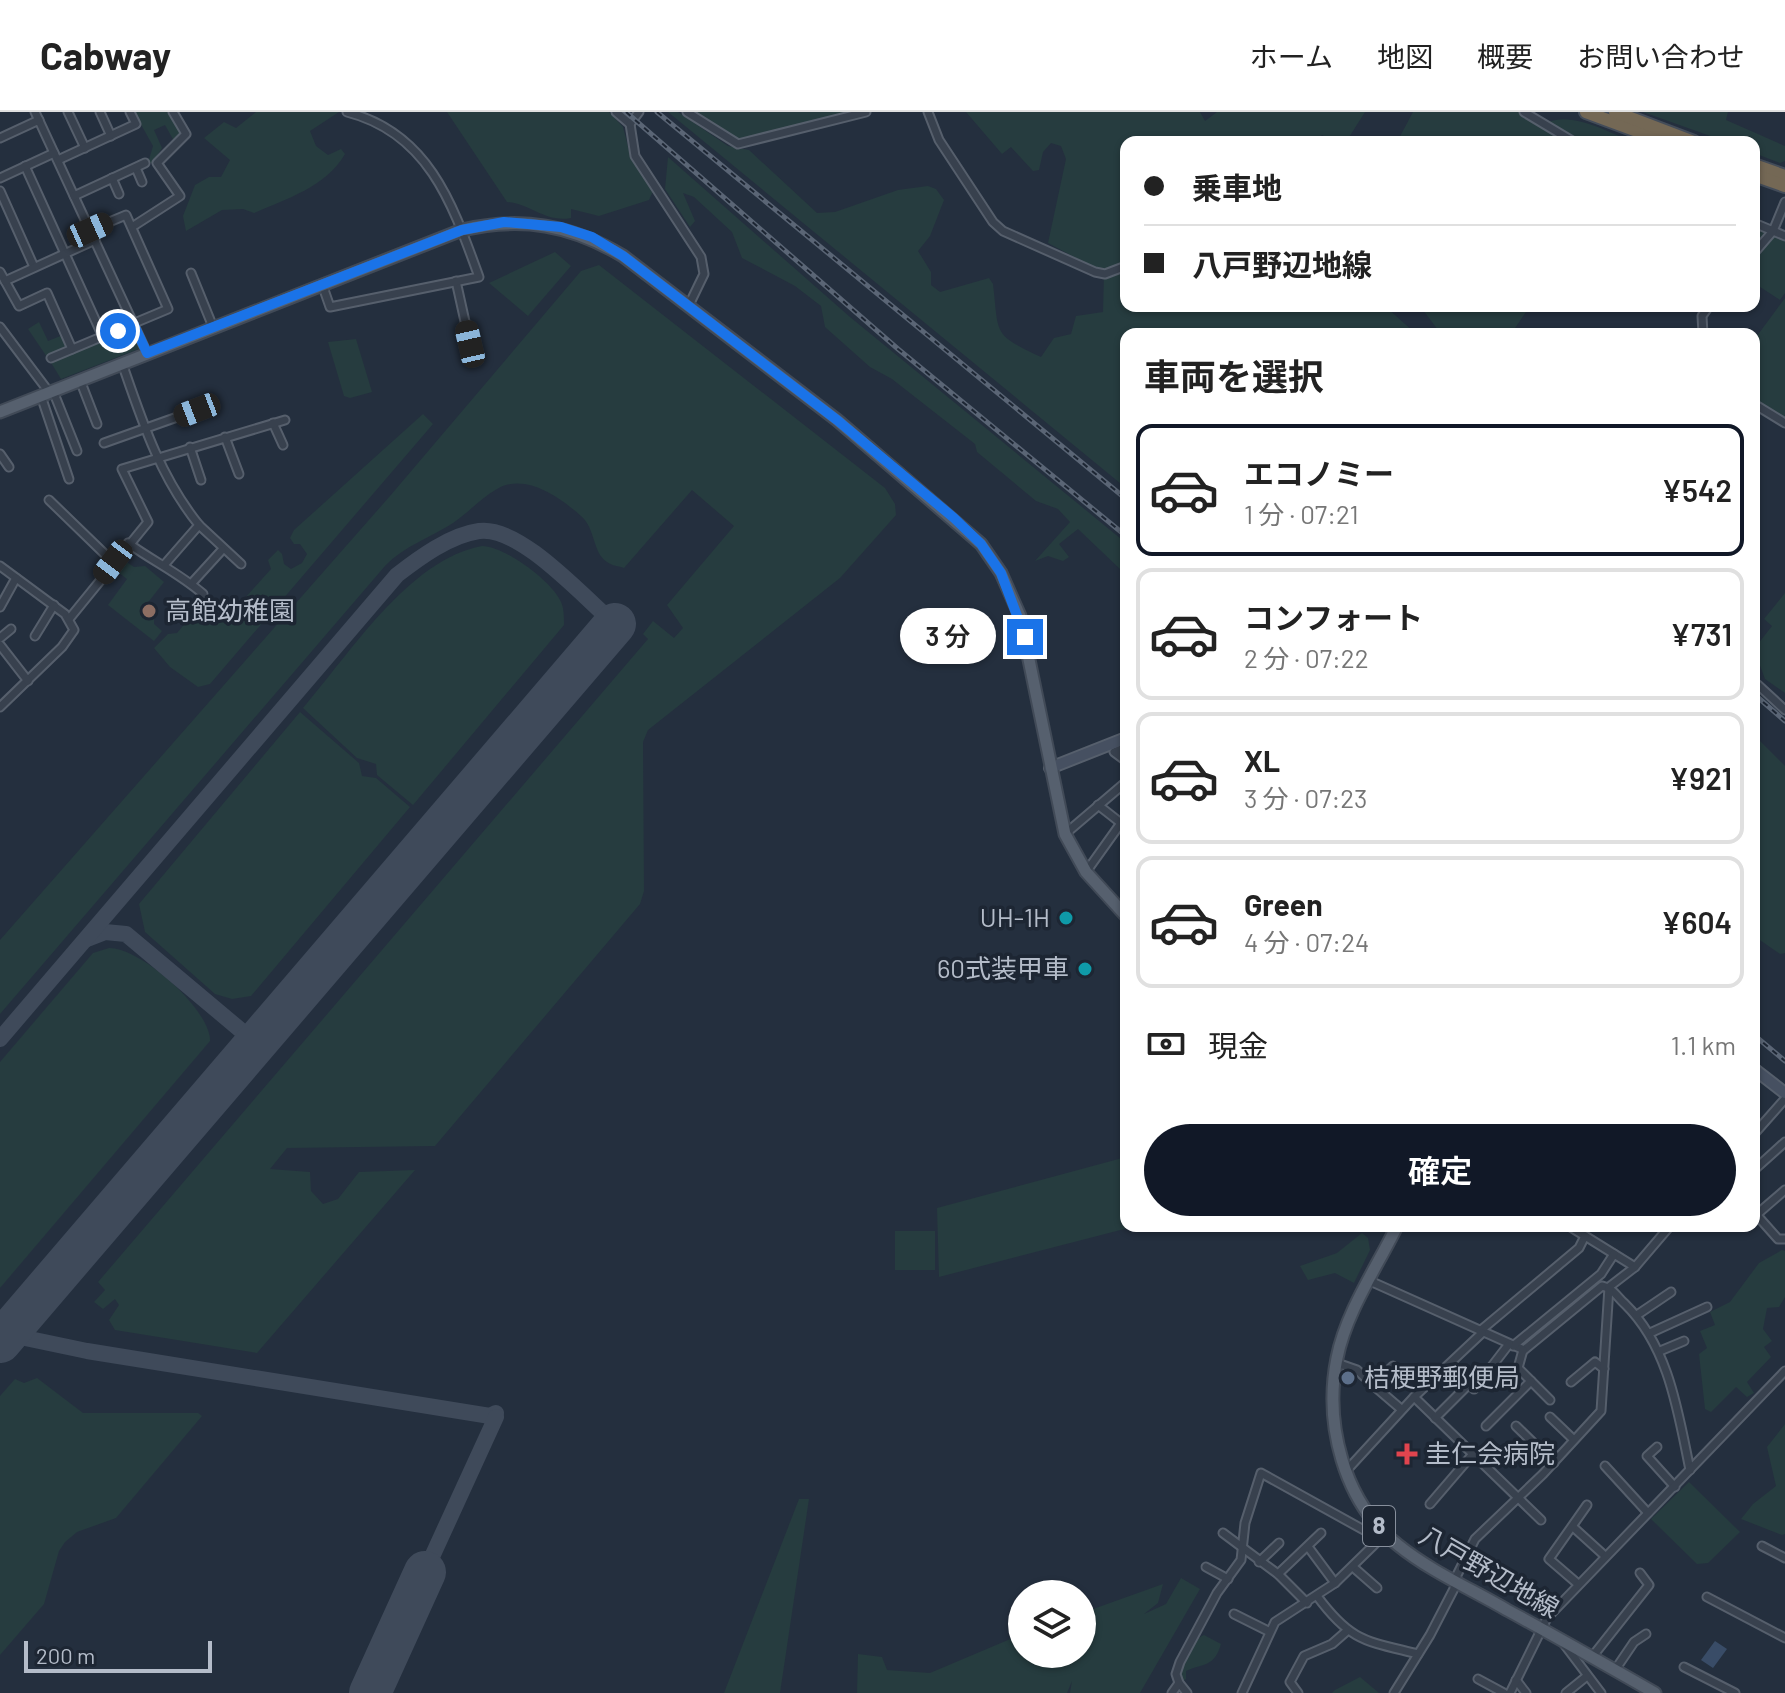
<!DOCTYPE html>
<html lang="ja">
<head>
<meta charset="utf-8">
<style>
	body { margin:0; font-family:Barlow,"Noto Sans JP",sans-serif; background:#f6f6f6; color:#222; height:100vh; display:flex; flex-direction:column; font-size:30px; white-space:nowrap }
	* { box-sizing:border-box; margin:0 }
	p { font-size:26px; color:#767676 }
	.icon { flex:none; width:44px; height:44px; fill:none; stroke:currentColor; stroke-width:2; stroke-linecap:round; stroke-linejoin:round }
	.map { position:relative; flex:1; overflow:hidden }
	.sheet { position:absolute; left:1120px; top:216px; width:640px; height:904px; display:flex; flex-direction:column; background:#fff; border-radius:16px; box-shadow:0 2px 6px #0004 }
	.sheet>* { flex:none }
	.hud { position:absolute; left:1120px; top:24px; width:640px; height:176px; border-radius:16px; box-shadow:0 2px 6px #0004; display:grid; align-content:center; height:176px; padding:0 24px; background:#fff }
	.tools { position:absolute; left:1008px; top:1468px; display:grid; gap:16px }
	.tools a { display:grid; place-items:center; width:88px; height:88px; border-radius:50%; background:#fff; box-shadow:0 2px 6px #0004; font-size:40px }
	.scale { position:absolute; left:24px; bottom:20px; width:188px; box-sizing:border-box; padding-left:8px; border:4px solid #b4bcc9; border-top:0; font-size:22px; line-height:28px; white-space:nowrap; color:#b4bcc9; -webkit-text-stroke:6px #1d2633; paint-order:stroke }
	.end { position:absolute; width:36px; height:36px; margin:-18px; border:10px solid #1a73e8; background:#fff; box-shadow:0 0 0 4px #fff }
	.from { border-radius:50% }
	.bubble { position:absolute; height:56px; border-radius:28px; background:#fff; box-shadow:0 2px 6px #0004; font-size:26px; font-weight:600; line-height:56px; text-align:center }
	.car { position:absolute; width:24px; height:48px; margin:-24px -12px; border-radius:10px; box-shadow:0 0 6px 2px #0007; background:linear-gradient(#222 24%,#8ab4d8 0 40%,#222 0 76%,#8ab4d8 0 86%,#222 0) }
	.hud b { display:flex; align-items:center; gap:28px; height:76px; font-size:30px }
	.hud b+b { border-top:2px solid #e0e0e0 }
	.hud i { width:20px; height:20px; background:#222 }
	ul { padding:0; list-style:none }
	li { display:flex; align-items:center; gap:24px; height:132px; margin:0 16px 12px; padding:0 8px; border:4px solid #e0e0e0; border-radius:16px }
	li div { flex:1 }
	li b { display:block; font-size:30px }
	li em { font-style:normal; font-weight:600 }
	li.current { border-color:#111827 }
	li>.icon { width:72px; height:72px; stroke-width:1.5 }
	h2 { padding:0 24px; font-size:36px; line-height:96px }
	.pay { display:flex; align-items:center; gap:20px; height:88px; padding:0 24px; font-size:30px }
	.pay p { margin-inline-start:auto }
	.cta { display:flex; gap:16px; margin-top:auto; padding:16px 24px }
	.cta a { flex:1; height:92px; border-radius:48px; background:#111827; color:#fff; font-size:32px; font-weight:600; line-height:92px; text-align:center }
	header { display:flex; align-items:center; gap:48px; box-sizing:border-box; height:112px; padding:0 40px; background:#fff; border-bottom:2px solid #e0e0e0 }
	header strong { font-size:38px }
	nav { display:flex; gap:44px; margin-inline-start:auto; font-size:28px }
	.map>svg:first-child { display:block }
</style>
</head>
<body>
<header>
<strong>Cabway</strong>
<nav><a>ホーム</a><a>地図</a><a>概要</a><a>お問い合わせ</a></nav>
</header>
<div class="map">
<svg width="1785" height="1581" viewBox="0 0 1785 1581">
	<rect width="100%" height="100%" fill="#242f3e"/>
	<g fill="#263c3f">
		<polygon points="134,0 169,0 181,19 174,29 165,13 154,18 162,36 152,51 148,51 153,34"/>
		<path d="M 256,0 L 339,0 L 310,19 L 316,34 L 328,43 L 341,37 L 345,42 C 326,75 286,87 254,101 L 243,97 L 222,98 L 186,119 L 183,104 L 195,73 L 209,65 L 221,65 L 230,48 L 204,26 L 224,10 L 236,16 Z"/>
		<path d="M 447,0 L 609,0 L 623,15 L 630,42 L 654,77 L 649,88 L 599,104 L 571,97 L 571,106 C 546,111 531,92 507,90 Z"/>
		<path d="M 668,0 L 678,0 L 728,34 L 749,38 L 817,101 L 835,100 L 898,78 L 928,74 L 936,77 L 944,88 L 930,124 L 918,139 L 931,160 L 931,173 L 940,180 L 989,166 L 993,172 C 999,223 992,222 1041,245 L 1054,226 L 1071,222 L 1076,204 L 1103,200 L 1104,161 L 1048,131 L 1066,47 L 1061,34 L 1051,31 L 1043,40 L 1039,58 L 1033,59 L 1011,35 L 1002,42 L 966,0 L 1200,0 L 1205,9 L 1217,0 L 1365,0 L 1346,30 L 1334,30 L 1322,23 L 1315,30 L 1126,30 L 1126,194 L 1385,194 L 1416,222 L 1126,222 L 1126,376 Z"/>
		<polygon points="693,0 852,0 741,29 734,28"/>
		<path d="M 1413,0 L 1519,0 L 1549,10 C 1573,0 1610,21 1633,30 L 1546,30 L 1540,27 L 1537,30 L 1397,30 Z"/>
		<polygon points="1643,0 1728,0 1726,8 1785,34 1785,49 1780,51 1754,41 1754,30 1727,30"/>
		<polygon points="668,45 850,205 1126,431 1126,454 1120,457 1078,417 1059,432 1069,445 1063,449 1048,444 1035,449 1070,410 1058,397 1036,389 977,340 975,332 892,267 870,255 825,215 821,194 795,174 742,146 732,120 694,85 683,81 695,109 690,115 665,77"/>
		<polygon points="1754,115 1785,128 1785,181 1780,188 1754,171"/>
		<polygon points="555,140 571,154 528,204 489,171"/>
		<path d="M 599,153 L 885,376 L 895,392 L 896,403 L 840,466 L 648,618 L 643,630 L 644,779 L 640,792 L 435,1034 L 287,1036 L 270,1057 L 310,1060 L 311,1079 L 323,1092 L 338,1087 L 359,1060 L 415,1058 L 257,1241 L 115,1218 L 109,1208 L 119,1193 L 115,1187 L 103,1197 L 94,1190 L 105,1178 L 98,1170 L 648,527 L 643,522 L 653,509 L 674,526 L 683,516 L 667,493 L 734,414 L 692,378 L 624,456 C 619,454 612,454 607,450 C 592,440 596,417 581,404 C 561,386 525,360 497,377 C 481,386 468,401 453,411 C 430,426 404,434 385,454 L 0,902 L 0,828 L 390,384 L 581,159 Z"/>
		<polygon points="1785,186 1785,306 1754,286 1754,228"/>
		<polygon points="1420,194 1530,194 1511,222 1441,222"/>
		<polygon points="39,210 48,229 63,223 67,237 47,245 28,217"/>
		<polygon points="132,216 141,236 61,267 50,249"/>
		<polygon points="356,227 372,280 350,286 344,284 328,230"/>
		<polygon points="423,302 433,312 210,572 198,575 170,555 154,536 168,522 177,521 203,490 226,507 271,457 268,448 278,438 282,442 284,452 291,457 302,451 307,442 300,432 294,432 290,426 294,418"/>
		<path d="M 482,434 C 504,434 550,468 560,488 C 564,495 564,504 564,513 L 413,693 L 377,663 L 376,652 L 357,646 L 303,596 C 349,543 409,447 482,434 Z"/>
		<polygon points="122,447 134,455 145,454 164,470 146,493 154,505 154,512 162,519 154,529 108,493 127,467 114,457"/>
		<polygon points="1785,481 1785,581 1765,567 1754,537 1772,514 1764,507"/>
		<polygon points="300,600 359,651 362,664 376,666 410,695 251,884 232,887 215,882 145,820 139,792"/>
		<polygon points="1754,623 1785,654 1785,841 1780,842 1754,824"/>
		<path d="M 109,836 C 140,835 211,898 210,929 L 0,1176 L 0,950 L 93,841 Z"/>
		<polygon points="1126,1045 1126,1114 1136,1114 939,1165 937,1096"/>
		<rect x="895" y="1119" width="40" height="39"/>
		<polygon points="1362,1121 1368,1126 1370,1138 1354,1171 1335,1161 1308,1168 1300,1154 1337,1141"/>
		<polygon points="1782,1138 1785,1139 1785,1185 1779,1195 1767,1196 1763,1217 1772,1229 1764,1235 1771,1245 1747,1270 1754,1281 1747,1285 1736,1275 1711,1300 1705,1297 1699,1242 1707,1236 1700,1219 1715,1213 1710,1200 1730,1190 1759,1151"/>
		<polygon points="37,1266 83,1301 198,1301 202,1304 116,1406 77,1420 65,1430 59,1439 44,1492 0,1543 0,1284 15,1267 24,1271"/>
		<polygon points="1785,1312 1785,1422 1782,1423 1741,1407 1753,1392 1776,1374 1767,1335"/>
		<polygon points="1689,1370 1740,1420 1708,1451 1697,1452 1651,1407"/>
		<polygon points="799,1387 809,1387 780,1581 724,1581"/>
		<polygon points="1181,1466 1200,1477 1140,1581 1070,1581 1072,1569 1067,1581 857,1581 858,1542 882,1545 887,1558 930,1561 1022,1522 1022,1542 1082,1542 1082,1501 1163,1472 1158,1491 1144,1502 1166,1492"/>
		<path d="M 1204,1523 L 1221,1532 C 1214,1556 1203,1551 1186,1559 L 1186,1567 L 1182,1570 C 1176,1555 1190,1529 1204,1523 Z"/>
		<polygon points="1360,1565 1379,1581 1332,1581 1335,1578"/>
	</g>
	<polygon fill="#394c67" points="1715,1529 1727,1537 1713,1556 1701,1548"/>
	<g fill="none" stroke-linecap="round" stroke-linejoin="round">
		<g stroke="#3f4a5a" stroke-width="16">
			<polyline points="87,827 105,820 126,822 256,931"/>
			<path d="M 0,927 L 397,463 C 419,446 450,423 479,419 C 520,413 584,486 615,512"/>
			<polyline points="6,1222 87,1239 490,1304 496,1301"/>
			<polyline points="425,1460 496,1305"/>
		</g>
		<g stroke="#3f4a5a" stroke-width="42">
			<polyline points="0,1230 615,512"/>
			<polyline points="370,1581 425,1460"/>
		</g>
		<g stroke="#565f6c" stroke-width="11">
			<g id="street">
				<polyline points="35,0 147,241"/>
				<polyline points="68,0 85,36"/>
				<polyline points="100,0 111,24"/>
				<polyline points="616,0 630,12 635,44 701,145 704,162 689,193"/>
				<polyline points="687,0 738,32 866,0"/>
				<polyline points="928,0 939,28 993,110 1003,119 1095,160 1105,162 1126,154"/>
				<polyline points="1524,0 1574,30"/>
				<polyline points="630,12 639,0"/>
				<polyline points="0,26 39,8"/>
				<polyline points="58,48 136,12 130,0"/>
				<polyline points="25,54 103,225"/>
				<polyline points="136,56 142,70"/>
				<polyline points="0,66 54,41"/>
				<polyline points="112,66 119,82"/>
				<polyline points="0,79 34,155"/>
				<polyline points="74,84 145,51"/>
				<polyline points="1754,111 1785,124"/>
				<polyline points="132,115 180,84 157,51 186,22 173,0"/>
				<polyline points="1754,141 1773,119 1785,90"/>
				<polyline points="0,160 19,194 47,181 72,237"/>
				<polyline points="191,161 213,215"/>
				<polyline points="5,169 95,128"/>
				<polyline points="456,169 470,232"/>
				<path d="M 322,172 L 330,195 L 479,165 C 453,93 429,21 347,0"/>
				<polyline points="0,215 49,280"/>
				<polyline points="1703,222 1702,204 1709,194"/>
				<polyline points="51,246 168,197 126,103 90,118"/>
				<path d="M 122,251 C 142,309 160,365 199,413 L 165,452"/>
				<polyline points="80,268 97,312"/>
				<polyline points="53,279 77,339"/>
				<polyline points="41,284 69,367"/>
				<polyline points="1754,292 1785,311"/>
				<polyline points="273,311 283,333"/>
				<polyline points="225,325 239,362"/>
				<polyline points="104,331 197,298"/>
				<polyline points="190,335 201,368"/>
				<polyline points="0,342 9,355"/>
				<polyline points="49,388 113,450"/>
				<polyline points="199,413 241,452"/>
				<path d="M 128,431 C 154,450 179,461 203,482"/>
				<polyline points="0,454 65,502 74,518 62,535 0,595"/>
				<polyline points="191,472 222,438"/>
				<polyline points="0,495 16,466"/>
				<polyline points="69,507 148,410 122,357 285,308"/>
				<polyline points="35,524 54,493"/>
				<polyline points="0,526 11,517"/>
				<polyline points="0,533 28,569"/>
				<polyline points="1758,573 1785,598"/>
				<polyline points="1126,635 1114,640 1126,649"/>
				<polyline points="1098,693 1126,715"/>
				<polyline points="1065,722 1126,670"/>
				<polyline points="1086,760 1121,711"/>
				<polyline points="1754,970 1754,978"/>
				<polyline points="1754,1022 1785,987"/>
				<polyline points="1754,1058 1785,1030"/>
				<polyline points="1754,1100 1778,1127 1785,1127"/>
				<polyline points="1756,1103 1785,1078"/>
				<polyline points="1569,1114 1635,1155"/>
				<path d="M 1370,1169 L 1524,1238 L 1602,1174 C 1613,1176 1617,1185 1625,1192 C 1669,1235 1678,1300 1690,1358"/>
				<polyline points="1637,1203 1671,1180"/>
				<polyline points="1480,1219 1579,1136 1585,1124"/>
				<polyline points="1650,1221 1707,1195"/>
				<polyline points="1513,1234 1601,1162 1614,1142"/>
				<polyline points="1523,1238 1518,1256 1550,1288"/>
				<polyline points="1660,1239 1684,1229"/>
				<polyline points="1337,1251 1357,1258 1373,1273"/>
				<polyline points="1393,1254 1373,1273 1401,1297"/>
				<polyline points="1571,1270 1595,1250 1604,1257"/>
				<polyline points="1479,1271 1509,1232"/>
				<polyline points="1414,1285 1541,1408"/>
				<polyline points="1550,1305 1573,1327"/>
				<polyline points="1435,1306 1469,1272 1474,1277"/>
				<polyline points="1486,1314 1531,1269"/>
				<polyline points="1516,1314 1554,1351"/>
				<polyline points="1657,1335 1647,1344 1675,1375"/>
				<polyline points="1605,1354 1648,1401"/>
				<polyline points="1346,1359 1414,1285 1482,1221"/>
				<polyline points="1430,1392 1472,1343"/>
				<polyline points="1573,1415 1605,1444"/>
				<polyline points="1223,1421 1278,1462 1307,1491"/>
				<polyline points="1762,1434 1785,1446"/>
				<polyline points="1309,1436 1335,1471"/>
				<polyline points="1259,1450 1279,1431"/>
				<polyline points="1206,1455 1228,1467"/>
				<polyline points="1353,1455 1377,1476"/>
				<polyline points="1278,1462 1321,1421"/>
				<polyline points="1455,1467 1475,1427 1543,1362 1601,1299 1609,1175 1635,1155 1670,1114"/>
				<polyline points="1578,1472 1549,1447 1587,1393"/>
				<path d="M 1317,1484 C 1351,1530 1366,1529 1418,1542"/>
				<polyline points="1707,1485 1785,1526"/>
				<polyline points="1234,1502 1268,1519"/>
				<polyline points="1561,1528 1601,1581"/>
				<polyline points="1592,1545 1649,1473 1640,1461"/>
				<polyline points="1684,1555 1735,1581"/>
				<polyline points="1615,1558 1634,1530 1646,1522"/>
				<polyline points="1478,1567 1504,1581"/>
				<polyline points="1516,1568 1526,1581"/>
				<polyline points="1179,1571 1187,1581"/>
				<polyline points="1172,1581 1179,1571 1176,1562 1180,1550 1217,1481 1241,1448 1245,1411 1261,1361 1380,1427"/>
				<polyline points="1242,1581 1275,1510 1335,1471 1381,1426"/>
				<polyline points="1298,1581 1290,1570 1304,1544 1332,1532 1348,1518"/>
				<polyline points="1394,1581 1430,1523 1458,1469"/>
				<polyline points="1510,1581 1547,1506 1785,1259"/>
				<polyline points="1566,1581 1587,1564"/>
			</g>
		</g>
		<g stroke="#565f6c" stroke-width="14">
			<g id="secondary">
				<polyline points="1050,656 1126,626"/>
				<polyline points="1754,957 1785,981"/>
			</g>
		</g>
		<g stroke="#414a57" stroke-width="15">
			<g id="primary">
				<path d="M 0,300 L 462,118 C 522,104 571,113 623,144 L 837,308 L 981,432 L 1001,461 L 1020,504 L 1065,722 L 1086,760 L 1126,804"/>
				<path d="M 1397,1114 C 1377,1155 1346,1200 1337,1246 C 1324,1311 1343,1390 1398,1433 C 1430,1459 1471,1477 1507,1498 C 1557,1525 1606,1553 1655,1581"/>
			</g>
		</g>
		<g stroke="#434c59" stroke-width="16">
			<g id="highway">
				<polyline points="1586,0 1667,30"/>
				<polyline points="1615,0 1694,30"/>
				<polyline points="1754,53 1785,64"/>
				<polyline points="1754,63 1785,74"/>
			</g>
		</g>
		<use href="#street" stroke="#38414e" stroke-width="7"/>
		<use href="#secondary" stroke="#465061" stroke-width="10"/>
		<use href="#primary" stroke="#56606e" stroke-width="11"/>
		<use href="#highway" stroke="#746855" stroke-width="12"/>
		<g stroke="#5a6575" stroke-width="5">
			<g id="rail">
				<polyline points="626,0 898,237 1126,424"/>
				<polyline points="657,0 1126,387"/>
				<polyline points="1754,582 1785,609"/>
				<polyline points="1754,923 1785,949"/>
			</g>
		</g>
		<use href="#rail" stroke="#1d2633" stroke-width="2" stroke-dasharray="6" stroke-linecap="butt"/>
	</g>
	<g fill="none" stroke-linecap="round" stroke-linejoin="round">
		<polyline stroke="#1a73e8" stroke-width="10" points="118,219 134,213 147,241 462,118 504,110 561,115 592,125 623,144 837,308 954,406 981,432 1001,461 1025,525"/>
	</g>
	<circle fill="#8d6e63" stroke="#1d2633" stroke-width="3" cx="149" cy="499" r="8"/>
	<g fill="#0f9aa8" stroke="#1d2633" stroke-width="3">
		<circle cx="1066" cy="806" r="8"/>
		<circle cx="1085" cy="857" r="8"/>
	</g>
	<circle fill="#5c6f8a" stroke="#1d2633" stroke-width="3" cx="1348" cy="1266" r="8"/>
	<path fill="#e0444e" stroke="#1d2633" stroke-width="3" d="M1403 1330h8v8h8v8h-8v8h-8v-8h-8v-8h8z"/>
	<g text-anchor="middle" stroke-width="7" stroke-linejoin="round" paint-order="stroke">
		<rect fill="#1d2633" stroke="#878f9c" stroke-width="2" x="1363" y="1394" width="32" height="40" rx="6"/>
		<g font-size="24" font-weight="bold" fill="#b4bcc9">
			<text x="1379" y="1422">8</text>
		</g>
		<g font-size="26" fill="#b4bcc9" stroke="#1d2633" text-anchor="start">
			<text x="165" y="508">高館幼稚園</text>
			<text x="1050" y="815" text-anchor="end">UH-1H</text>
			<text x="1069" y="866" text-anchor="end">60式装甲車</text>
			<text x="1364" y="1275">桔梗野郵便局</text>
			<text x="1425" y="1351">圭仁会病院</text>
		</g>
		<g font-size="26" fill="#b4bcc9" stroke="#1d2633">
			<text transform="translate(1489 1460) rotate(30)" y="9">八戸野辺地線</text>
		</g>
	</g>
</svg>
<div class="tools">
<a><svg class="icon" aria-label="layers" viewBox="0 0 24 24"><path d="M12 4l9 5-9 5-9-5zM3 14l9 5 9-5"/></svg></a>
</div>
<div class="scale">200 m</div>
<i class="end from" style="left:118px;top:219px"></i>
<i class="end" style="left:1025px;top:525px"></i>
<div class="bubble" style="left:900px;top:496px;width:96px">3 分</div>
<i class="car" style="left:90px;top:118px;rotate:66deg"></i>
<i class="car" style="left:470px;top:232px;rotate:347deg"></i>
<i class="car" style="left:197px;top:298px;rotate:249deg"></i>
<i class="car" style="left:113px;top:450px;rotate:217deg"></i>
<div class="hud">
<b><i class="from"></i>乗車地</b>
<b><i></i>八戸野辺地線</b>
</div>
<section class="sheet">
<h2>車両を選択</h2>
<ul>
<li class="current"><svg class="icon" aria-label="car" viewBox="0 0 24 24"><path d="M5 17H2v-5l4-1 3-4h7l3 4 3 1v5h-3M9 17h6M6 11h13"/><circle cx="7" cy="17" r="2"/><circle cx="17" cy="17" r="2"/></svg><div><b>エコノミー</b><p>1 分 · 07:21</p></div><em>¥542</em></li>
<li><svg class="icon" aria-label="car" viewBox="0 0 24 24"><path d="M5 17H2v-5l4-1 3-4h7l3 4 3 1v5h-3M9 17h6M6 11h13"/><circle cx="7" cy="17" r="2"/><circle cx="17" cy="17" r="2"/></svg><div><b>コンフォート</b><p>2 分 · 07:22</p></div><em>¥731</em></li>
<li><svg class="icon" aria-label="car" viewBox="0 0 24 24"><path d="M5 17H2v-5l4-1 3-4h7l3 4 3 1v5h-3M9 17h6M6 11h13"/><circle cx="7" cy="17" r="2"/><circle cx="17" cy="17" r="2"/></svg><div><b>XL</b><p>3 分 · 07:23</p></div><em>¥921</em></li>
<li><svg class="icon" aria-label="car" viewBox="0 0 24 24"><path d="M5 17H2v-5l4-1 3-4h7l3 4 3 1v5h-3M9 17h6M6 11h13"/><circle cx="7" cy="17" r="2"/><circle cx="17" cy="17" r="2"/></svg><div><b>Green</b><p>4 分 · 07:24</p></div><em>¥604</em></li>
</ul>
<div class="pay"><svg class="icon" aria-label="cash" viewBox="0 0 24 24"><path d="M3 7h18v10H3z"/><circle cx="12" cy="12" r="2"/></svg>現金<p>1.1 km</p></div>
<div class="cta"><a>確定</a></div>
</section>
</div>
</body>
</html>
